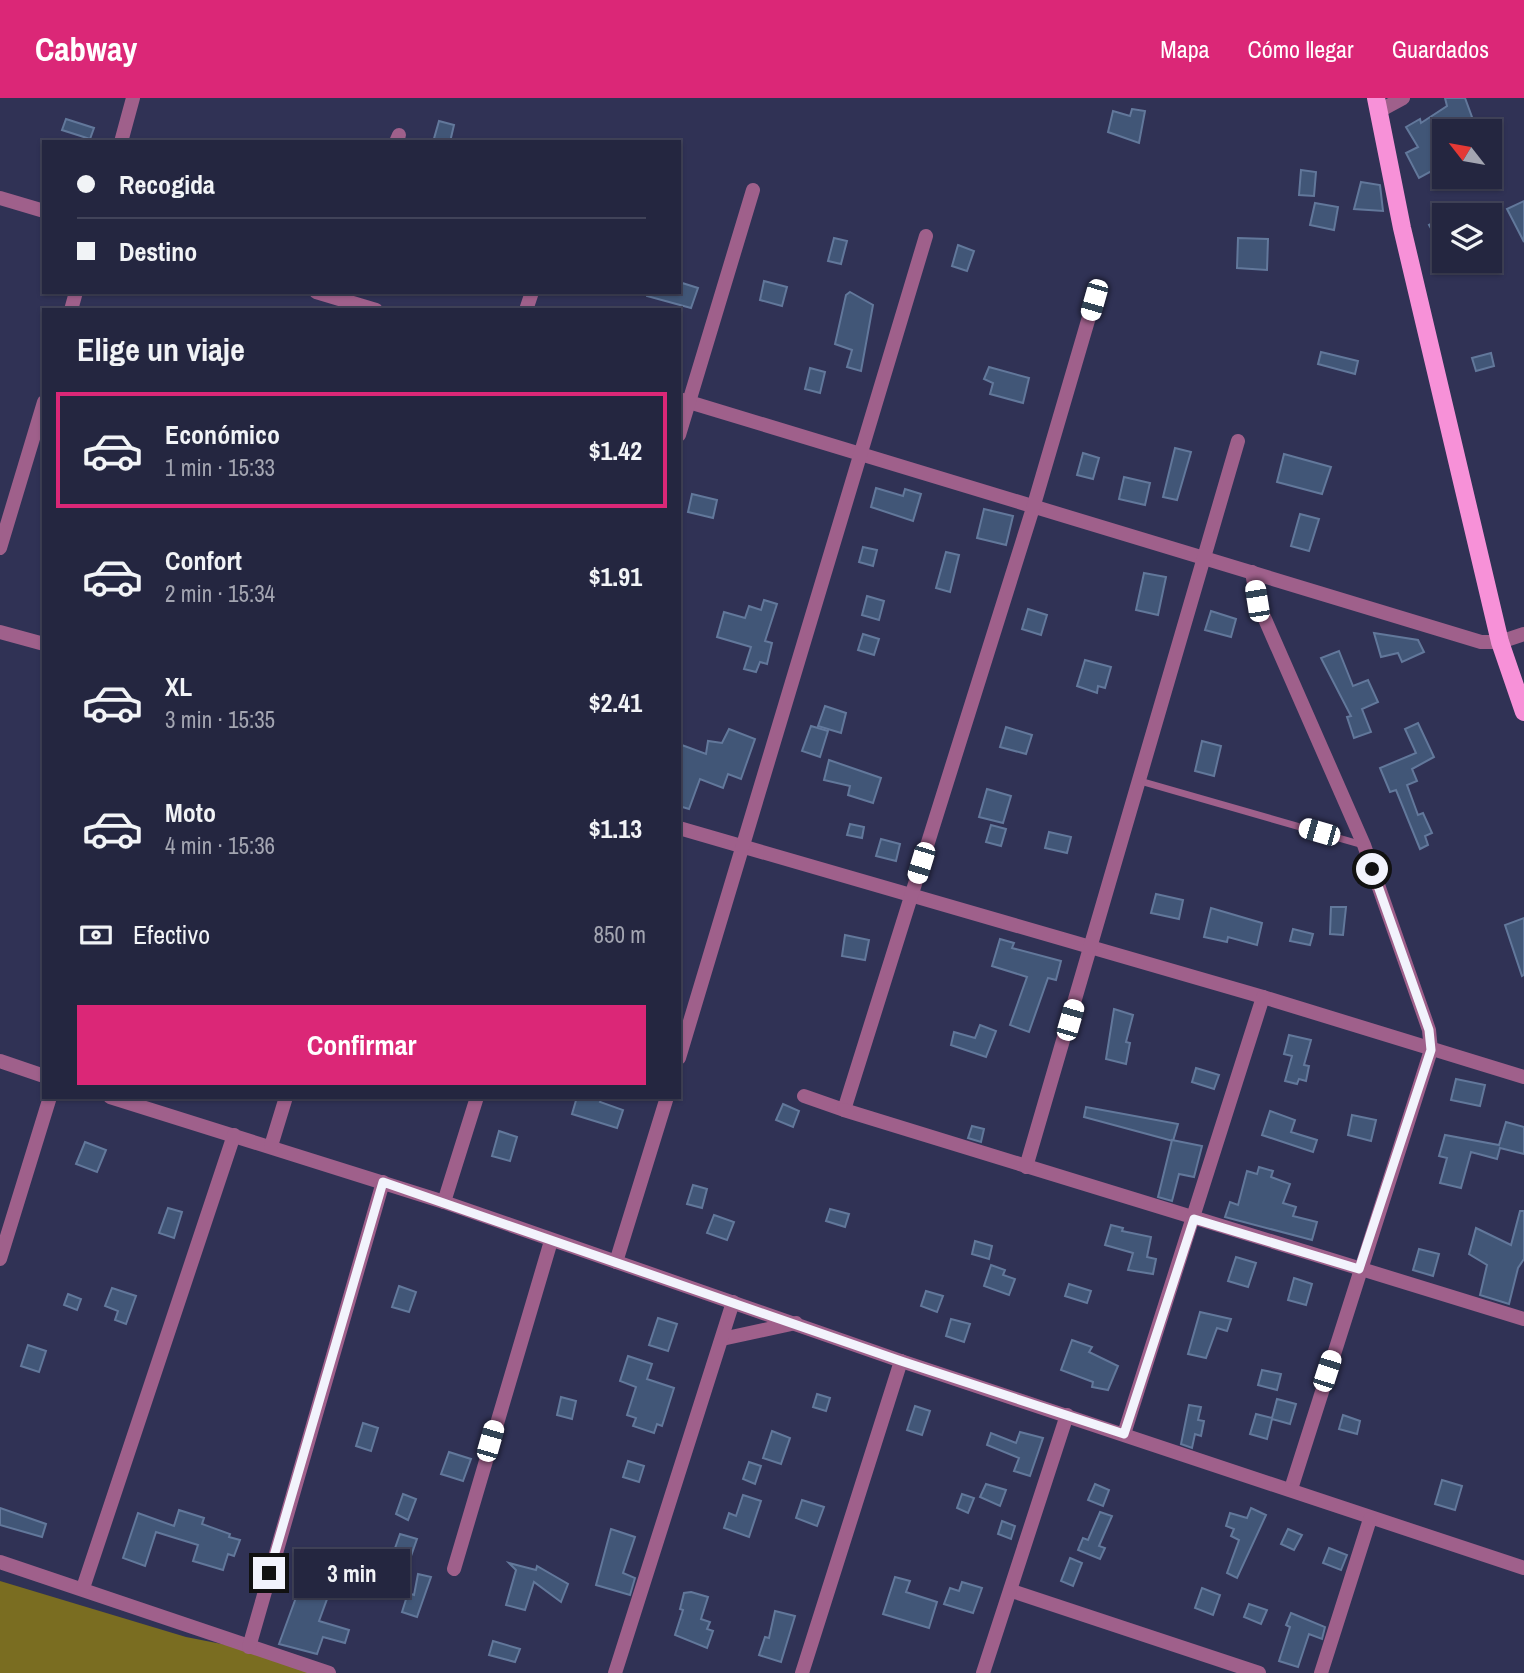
<!DOCTYPE html>
<html lang="es">
<head>
<meta charset="utf-8">
<style>
	body { margin:0; font-family:"Archivo Narrow",sans-serif; background:#2c2e47; color:#f1f3f6; height:100vh; display:flex; flex-direction:column; font-size:26px; white-space:nowrap }
	* { box-sizing:border-box; margin:0 }
	p { font-size:23px; color:#a3a5b1 }
	.icon { flex:none; width:38px; height:38px; fill:none; stroke:currentColor; stroke-width:2; stroke-linecap:round; stroke-linejoin:round }
	.map { position:relative; flex:1; overflow:hidden }
	.details { position:absolute; left:42px; top:210px; width:639px; height:791px; display:flex; flex-direction:column; background:#242640; border-radius:0px; box-shadow:0 2px 5px #0004,0 0 0 2px #414359 }
	.details>* { flex:none }
	.top-card { position:absolute; left:42px; top:42px; width:639px; height:154px; border-radius:0px; box-shadow:0 2px 5px #0004,0 0 0 2px #414359; display:grid; align-content:center; height:154px; padding:0 35px; background:#242640 }
	.needle { width:46px; rotate:301deg }
	.controls { position:absolute; left:1432px; top:21px; display:grid; gap:14px }
	.controls a { display:grid; place-items:center; width:70px; height:70px; border-radius:0px; background:#242640; box-shadow:0 2px 5px #0004,0 0 0 2px #414359; font-size:35px }
	.end { position:absolute; width:32px; height:32px; margin:-16px; border:9px solid #f2f3fc; background:#111; box-shadow:0 0 0 4px #111 }
	.from { border-radius:50% }
	.bubble { position:absolute; height:49px; border-radius:0px; background:#242640; box-shadow:0 2px 5px #0004,0 0 0 2px #414359; font-size:23px; font-weight:700; line-height:49px; text-align:center }
	.car { position:absolute; width:21px; height:42px; margin:-21px -10px; border-radius:9px; box-shadow:0 0 5px 2px #0007; background:linear-gradient(#fff 24%,#345 0 40%,#fff 0 76%,#345 0 86%,#fff 0) }
	.top-card b { display:flex; align-items:center; gap:24px; height:66px; font-size:26px }
	.top-card b+b { border-top:2px solid #414359 }
	.top-card i { width:18px; height:18px; background:#f1f3f6 }
	ul { padding:0; list-style:none }
	li { display:flex; align-items:center; gap:21px; height:116px; margin:0 14px 10px; padding:0 21px; border:4px solid transparent; border-radius:0px }
	li div { flex:1 }
	li b { display:block; font-size:26px }
	li em { font-style:normal; font-weight:700 }
	li.active { border-color:#db2777 }
	li>.icon { width:63px; height:63px; stroke-width:1.5 }
	h2 { padding:0 35px; font-size:32px; line-height:84px }
	.pay { display:flex; align-items:center; gap:18px; height:77px; padding:0 35px; font-size:26px }
	.pay p { margin-inline-start:auto }
	.button { display:flex; gap:14px; margin-top:auto; padding:14px 35px }
	.button a { flex:1; height:80px; border-radius:0px; background:#db2777; color:#fff; font-size:28px; font-weight:700; line-height:80px; text-align:center }
	header { display:flex; align-items:center; gap:42px; box-sizing:border-box; height:98px; padding:0 35px; background:#db2777; color:#fff }
	header strong { font-size:33px }
	nav { display:flex; gap:38px; margin-inline-start:auto; font-size:24px }
	.map>svg:first-child { display:block }
</style>
</head>
<body>
<header>
<strong>Cabway</strong>
<nav><a>Mapa</a><a>Cómo llegar</a><a>Guardados</a></nav>
</header>
<div class="map">
<svg width="1524" height="1575" viewBox="0 0 1524 1575">
	<rect width="100%" height="100%" fill="#303255"/>
	<polygon fill="#7a6d21" points="0,1483 186,1539 298,1561 312,1575 0,1575"/>
	<g fill="#415677" stroke="#62789b" stroke-width="2">
		<polygon points="1445,0 1465,0 1472,19 1448,33 1433,33 1444,57 1435,61 1439,69 1419,80 1406,55 1418,49 1406,29 1420,21 1421,25 1447,8"/>
		<polygon points="1132,11 1145,13 1139,45 1108,34 1113,13 1130,18"/>
		<polygon points="66,21 94,30 90,41 62,32"/>
		<polygon points="439,23 454,27 450,44 433,44"/>
		<polygon points="1301,72 1316,74 1314,98 1299,97"/>
		<polygon points="1361,84 1380,87 1383,113 1354,111"/>
		<polygon points="1524,103 1524,144 1507,111"/>
		<polygon points="1315,105 1338,109 1334,132 1310,127"/>
		<polygon points="1444,119 1444,153 1429,127"/>
		<polygon points="834,140 847,143 841,166 828,163"/>
		<polygon points="1238,140 1268,141 1267,172 1237,170"/>
		<polygon points="958,147 974,153 967,173 952,168"/>
		<polygon points="764,183 787,189 782,208 760,202"/>
		<polygon points="679,184 698,190 691,210 647,198 647,194 679,194"/>
		<polygon points="850,194 873,207 861,273 847,269 852,252 835,246 846,197"/>
		<polygon points="1321,254 1358,263 1355,276 1318,266"/>
		<polygon points="1491,255 1494,268 1476,273 1472,260"/>
		<polygon points="989,269 1029,280 1023,305 990,296 993,285 984,281"/>
		<polygon points="810,270 825,274 820,295 805,291"/>
		<polygon points="1175,350 1191,354 1177,402 1163,399"/>
		<polygon points="1083,355 1099,360 1093,381 1077,377"/>
		<polygon points="1284,356 1331,369 1322,396 1277,384"/>
		<polygon points="1124,379 1150,385 1145,407 1119,401"/>
		<polygon points="876,390 903,398 905,391 921,396 913,423 871,409"/>
		<polygon points="692,396 717,402 713,420 688,414"/>
		<polygon points="984,411 1013,418 1006,447 977,440"/>
		<polygon points="1300,416 1319,421 1309,453 1291,448"/>
		<polygon points="863,449 877,452 873,468 859,464"/>
		<polygon points="946,454 959,457 950,494 936,490"/>
		<polygon points="1144,475 1166,479 1158,517 1136,512"/>
		<polygon points="867,498 884,503 879,522 862,517"/>
		<polygon points="764,502 777,506 765,543 772,545 767,566 760,564 756,574 744,571 751,549 717,539 724,514 745,520 749,508 761,512"/>
		<polygon points="1028,511 1047,517 1041,537 1022,531"/>
		<polygon points="1211,513 1236,521 1231,539 1205,532"/>
		<polygon points="1374,535 1418,542 1424,554 1402,564 1398,555 1381,559"/>
		<polygon points="863,536 879,541 874,557 858,552"/>
		<polygon points="1339,553 1353,588 1368,582 1378,604 1362,611 1371,634 1354,640 1347,619 1351,618 1321,560"/>
		<polygon points="1085,562 1111,569 1105,590 1098,588 1097,595 1077,588"/>
		<polygon points="825,608 846,615 841,635 818,628"/>
		<polygon points="1418,625 1434,659 1412,671 1417,683 1407,687 1418,717 1423,715 1432,735 1425,738 1428,747 1420,751 1396,692 1390,694 1380,670 1416,655 1405,631"/>
		<polygon points="811,628 828,633 820,659 802,653"/>
		<polygon points="1006,629 1032,637 1026,656 1000,649"/>
		<polygon points="729,631 755,641 741,681 728,676 723,690 700,681 689,711 679,708 679,646 706,656 708,643 722,645"/>
		<polygon points="1202,643 1221,648 1214,678 1195,673"/>
		<polygon points="829,662 881,680 873,705 848,697 850,688 824,682"/>
		<polygon points="987,691 1011,698 1003,725 979,719"/>
		<polygon points="850,726 864,729 862,740 847,737"/>
		<polygon points="991,727 1006,731 1001,748 986,744"/>
		<polygon points="1049,734 1071,739 1067,755 1045,750"/>
		<polygon points="881,741 900,746 896,763 876,758"/>
		<polygon points="1156,796 1183,802 1179,821 1151,815"/>
		<polygon points="1331,809 1346,809 1343,837 1330,836"/>
		<polygon points="1211,810 1262,825 1257,847 1228,839 1227,844 1204,839"/>
		<polygon points="1524,820 1524,877 1522,878 1505,827"/>
		<polygon points="1293,831 1313,836 1310,847 1290,843"/>
		<polygon points="845,837 869,842 865,862 842,858"/>
		<polygon points="1000,841 1014,845 1012,850 1061,863 1056,882 1048,880 1029,934 1010,927 1027,879 992,868"/>
		<polygon points="1114,911 1133,917 1126,944 1130,945 1126,966 1106,961"/>
		<polygon points="980,927 996,933 986,959 951,947 954,934 975,940"/>
		<polygon points="1289,937 1311,942 1304,967 1309,968 1306,983 1299,981 1297,986 1285,983 1292,958 1284,956"/>
		<polygon points="1196,970 1219,977 1214,991 1192,984"/>
		<polygon points="1456,981 1485,987 1480,1008 1451,1002"/>
		<polygon points="577,999 602,999 600,1004 623,1012 617,1030 572,1016"/>
		<polygon points="783,1006 799,1013 793,1029 776,1022"/>
		<polygon points="1086,1009 1178,1026 1173,1043 1084,1019"/>
		<polygon points="1270,1013 1295,1022 1291,1034 1317,1042 1313,1054 1262,1037"/>
		<polygon points="1352,1017 1376,1022 1371,1043 1348,1037"/>
		<polygon points="1506,1024 1524,1029 1524,1056 1500,1050 1497,1061 1471,1054 1461,1090 1440,1085 1447,1060 1439,1058 1445,1037 1499,1047"/>
		<polygon points="972,1028 984,1031 981,1044 968,1040"/>
		<polygon points="499,1033 517,1039 510,1063 492,1058"/>
		<polygon points="1172,1042 1202,1048 1194,1079 1179,1076 1172,1103 1158,1099"/>
		<polygon points="85,1044 106,1052 97,1074 76,1066"/>
		<polygon points="1259,1069 1273,1073 1271,1079 1290,1086 1283,1105 1296,1109 1293,1118 1317,1124 1312,1142 1225,1119 1230,1104 1238,1107 1247,1073 1257,1076"/>
		<polygon points="693,1087 707,1091 702,1110 687,1106"/>
		<polygon points="168,1110 182,1114 174,1140 159,1135"/>
		<polygon points="830,1111 849,1116 845,1129 826,1123"/>
		<polygon points="1520,1113 1524,1113 1524,1161 1518,1170 1509,1206 1480,1197 1487,1167 1469,1156 1476,1130 1511,1147"/>
		<polygon points="714,1117 734,1124 727,1142 707,1135"/>
		<polygon points="1111,1127 1123,1130 1122,1133 1151,1139 1147,1159 1156,1161 1153,1176 1128,1172 1133,1155 1105,1147"/>
		<polygon points="975,1143 992,1148 989,1161 972,1156"/>
		<polygon points="1419,1151 1439,1156 1433,1178 1413,1172"/>
		<polygon points="1236,1159 1256,1165 1248,1189 1228,1183"/>
		<polygon points="991,1167 1005,1172 1003,1177 1015,1181 1009,1197 984,1188"/>
		<polygon points="1294,1180 1312,1186 1306,1207 1288,1202"/>
		<polygon points="1069,1186 1091,1193 1087,1205 1065,1198"/>
		<polygon points="399,1188 416,1194 409,1214 392,1209"/>
		<polygon points="112,1190 136,1198 126,1226 115,1222 118,1213 105,1208"/>
		<polygon points="926,1193 943,1198 937,1214 921,1208"/>
		<polygon points="68,1196 81,1201 77,1212 64,1207"/>
		<polygon points="1200,1214 1231,1221 1227,1233 1217,1230 1206,1260 1188,1256"/>
		<polygon points="658,1220 677,1226 668,1253 649,1247"/>
		<polygon points="951,1221 970,1226 964,1244 946,1238"/>
		<polygon points="1072,1242 1092,1249 1089,1254 1118,1268 1108,1292 1092,1289 1093,1284 1061,1272"/>
		<polygon points="28,1247 46,1253 39,1274 21,1268"/>
		<polygon points="628,1258 652,1266 647,1281 674,1290 662,1328 657,1326 654,1335 633,1328 636,1320 627,1317 636,1289 620,1283"/>
		<polygon points="1262,1272 1281,1276 1277,1292 1258,1287"/>
		<polygon points="817,1296 830,1300 826,1313 813,1309"/>
		<polygon points="561,1299 576,1303 572,1321 557,1317"/>
		<polygon points="1277,1301 1296,1306 1290,1326 1272,1321 1267,1341 1250,1336 1256,1316 1272,1320"/>
		<polygon points="1189,1307 1201,1309 1198,1322 1204,1323 1201,1338 1195,1336 1192,1350 1181,1346"/>
		<polygon points="915,1308 930,1313 922,1337 907,1332"/>
		<polygon points="1343,1317 1360,1323 1357,1336 1339,1331"/>
		<polygon points="363,1325 378,1330 371,1353 356,1348"/>
		<polygon points="772,1333 790,1340 781,1366 763,1360"/>
		<polygon points="1020,1334 1043,1340 1030,1378 1014,1373 1019,1360 987,1347 991,1335 1016,1345"/>
		<polygon points="449,1354 471,1361 463,1383 441,1376"/>
		<polygon points="628,1363 644,1368 639,1384 623,1379"/>
		<polygon points="749,1364 761,1368 755,1386 743,1381"/>
		<polygon points="1442,1382 1462,1388 1455,1412 1435,1406"/>
		<polygon points="986,1386 1006,1392 1000,1408 980,1399"/>
		<polygon points="1095,1386 1109,1392 1103,1408 1088,1402"/>
		<polygon points="403,1396 416,1401 408,1422 396,1416"/>
		<polygon points="962,1396 974,1400 968,1415 957,1410"/>
		<polygon points="743,1397 761,1403 749,1439 724,1430 729,1415 736,1418"/>
		<polygon points="802,1402 824,1409 817,1428 796,1420"/>
		<polygon points="0,1410 46,1426 42,1439 0,1427"/>
		<polygon points="1251,1410 1266,1417 1237,1480 1227,1475 1239,1442 1231,1438 1234,1431 1226,1428 1230,1415 1247,1420"/>
		<polygon points="179,1412 204,1420 202,1426 230,1436 229,1439 240,1442 234,1458 228,1456 223,1472 193,1463 198,1447 156,1434 145,1468 123,1460 138,1415 174,1428"/>
		<polygon points="1100,1414 1112,1418 1099,1448 1105,1450 1100,1461 1078,1452 1083,1440 1088,1442"/>
		<polygon points="1002,1423 1015,1428 1011,1441 998,1436"/>
		<polygon points="611,1431 635,1439 623,1475 635,1480 630,1497 596,1487"/>
		<polygon points="1288,1431 1302,1437 1294,1452 1281,1446"/>
		<polygon points="400,1436 417,1441 411,1458 394,1453"/>
		<polygon points="1329,1450 1347,1457 1341,1472 1323,1465"/>
		<polygon points="1070,1460 1082,1465 1073,1488 1061,1483"/>
		<polygon points="509,1465 536,1472 537,1468 568,1486 561,1504 534,1484 525,1512 506,1507 516,1472"/>
		<polygon points="418,1476 431,1479 417,1519 402,1514 408,1495 414,1497"/>
		<polygon points="895,1479 910,1483 906,1494 937,1504 929,1530 883,1516"/>
		<polygon points="298,1481 330,1493 319,1523 349,1532 345,1545 323,1539 317,1556 279,1546 298,1494 294,1492"/>
		<polygon points="962,1484 982,1490 973,1515 944,1506 950,1490 959,1493"/>
		<polygon points="1202,1490 1220,1497 1213,1517 1195,1510"/>
		<polygon points="691,1494 708,1499 701,1521 710,1524 707,1531 713,1533 707,1550 675,1537 683,1512 680,1511 684,1495"/>
		<polygon points="1249,1506 1267,1512 1261,1526 1244,1519"/>
		<polygon points="775,1513 795,1518 781,1564 759,1557 765,1539 769,1540"/>
		<polygon points="1291,1515 1325,1529 1322,1541 1309,1536 1298,1569 1279,1563 1290,1529 1286,1527"/>
		<polygon points="493,1543 520,1551 515,1564 489,1557"/>
	</g>
	<g fill="none" stroke-linecap="round" stroke-linejoin="round">
		<polyline stroke="#9f608b" stroke-width="7" points="1140,683 1363,747"/>
		<g stroke="#9f608b" stroke-width="14">
			<polyline points="1379,13 1403,0"/>
			<polyline points="121,44 133,0"/>
			<polyline points="396,44 399,37"/>
			<polyline points="0,100 44,113"/>
			<polyline points="316,194 376,212"/>
			<polyline points="71,212 76,194"/>
			<polyline points="526,212 532,194"/>
			<polyline points="679,301 1481,544 1500,544 1524,536"/>
			<polyline points="679,337 753,92"/>
			<polyline points="0,450 44,304"/>
			<polyline points="1252,474 1257,503 1364,747 1429,932 1431,952 1291,1391"/>
			<polyline points="0,534 44,546"/>
			<polyline points="679,730 1263,899 1524,979"/>
			<polyline points="679,960 926,138"/>
			<polyline points="0,963 44,978"/>
			<polyline points="804,998 844,1012 1033,410 1094,202"/>
			<polyline points="110,999 444,1104 901,1263 1524,1470"/>
			<polyline points="844,1012 1524,1221"/>
			<polyline points="271,1048 286,999"/>
			<polyline points="1026,1069 1238,343"/>
			<polyline points="444,1104 477,999"/>
			<polyline points="0,1161 50,999"/>
			<polyline points="616,1164 667,999"/>
			<polyline points="722,1241 796,1225"/>
			<polyline points="1124,1336 1263,899"/>
			<polyline points="0,1464 329,1575"/>
			<polyline points="454,1471 551,1143"/>
			<polyline points="83,1490 234,1037"/>
			<polyline points="1012,1493 1259,1575"/>
			<polyline points="249,1549 383,1084"/>
			<polyline points="615,1575 733,1204"/>
			<polyline points="802,1575 901,1263"/>
			<polyline points="983,1575 1067,1317"/>
			<polyline points="1321,1575 1370,1421"/>
		</g>
		<polyline stroke="#f791d8" stroke-width="18" points="1376,0 1402,130 1500,544 1524,614"/>
	</g>
	<g fill="none" stroke-linecap="round" stroke-linejoin="round">
		<polyline stroke="#f2f3fc" stroke-width="9" points="269,1475 383,1084 901,1263 1124,1336 1194,1121 1359,1171 1431,952 1429,932 1372,771"/>
	</g>
</svg>
<div class="controls">
<a><svg class="needle" viewBox="-14 -14 28 28"><path d="M0-13l5 13h-10z" fill="#e53935"/><path d="M0 13l5-13h-10z" fill="#a3a5b1"/></svg></a>
<a><svg class="icon" aria-label="layers" viewBox="0 0 24 24"><path d="M12 4l9 5-9 5-9-5zM3 14l9 5 9-5"/></svg></a>
</div>
<i class="end from" style="left:1372px;top:771px"></i>
<i class="end" style="left:269px;top:1475px"></i>
<div class="bubble" style="left:294px;top:1451px;width:116px">3 min</div>
<i class="car" style="left:1094px;top:202px;rotate:196deg"></i>
<i class="car" style="left:1257px;top:503px;rotate:351deg"></i>
<i class="car" style="left:1319px;top:734px;rotate:286deg"></i>
<i class="car" style="left:921px;top:765px;rotate:197deg"></i>
<i class="car" style="left:1070px;top:922px;rotate:16deg"></i>
<i class="car" style="left:1327px;top:1273px;rotate:18deg"></i>
<i class="car" style="left:490px;top:1343px;rotate:16deg"></i>
<div class="top-card">
<b><i class="from"></i>Recogida</b>
<b><i></i>Destino</b>
</div>
<section class="details">
<h2>Elige un viaje</h2>
<ul>
<li class="active"><svg class="icon" aria-label="car" viewBox="0 0 24 24"><path d="M5 17H2v-5l4-1 3-4h7l3 4 3 1v5h-3M9 17h6M6 11h13"/><circle cx="7" cy="17" r="2"/><circle cx="17" cy="17" r="2"/></svg><div><b>Económico</b><p>1 min · 15:33</p></div><em>$1.42</em></li>
<li><svg class="icon" aria-label="car" viewBox="0 0 24 24"><path d="M5 17H2v-5l4-1 3-4h7l3 4 3 1v5h-3M9 17h6M6 11h13"/><circle cx="7" cy="17" r="2"/><circle cx="17" cy="17" r="2"/></svg><div><b>Confort</b><p>2 min · 15:34</p></div><em>$1.91</em></li>
<li><svg class="icon" aria-label="car" viewBox="0 0 24 24"><path d="M5 17H2v-5l4-1 3-4h7l3 4 3 1v5h-3M9 17h6M6 11h13"/><circle cx="7" cy="17" r="2"/><circle cx="17" cy="17" r="2"/></svg><div><b>XL</b><p>3 min · 15:35</p></div><em>$2.41</em></li>
<li><svg class="icon" aria-label="car" viewBox="0 0 24 24"><path d="M5 17H2v-5l4-1 3-4h7l3 4 3 1v5h-3M9 17h6M6 11h13"/><circle cx="7" cy="17" r="2"/><circle cx="17" cy="17" r="2"/></svg><div><b>Moto</b><p>4 min · 15:36</p></div><em>$1.13</em></li>
</ul>
<div class="pay"><svg class="icon" aria-label="cash" viewBox="0 0 24 24"><path d="M3 7h18v10H3z"/><circle cx="12" cy="12" r="2"/></svg>Efectivo<p>850 m</p></div>
<div class="button"><a>Confirmar</a></div>
</section>
</div>
</body>
</html>
